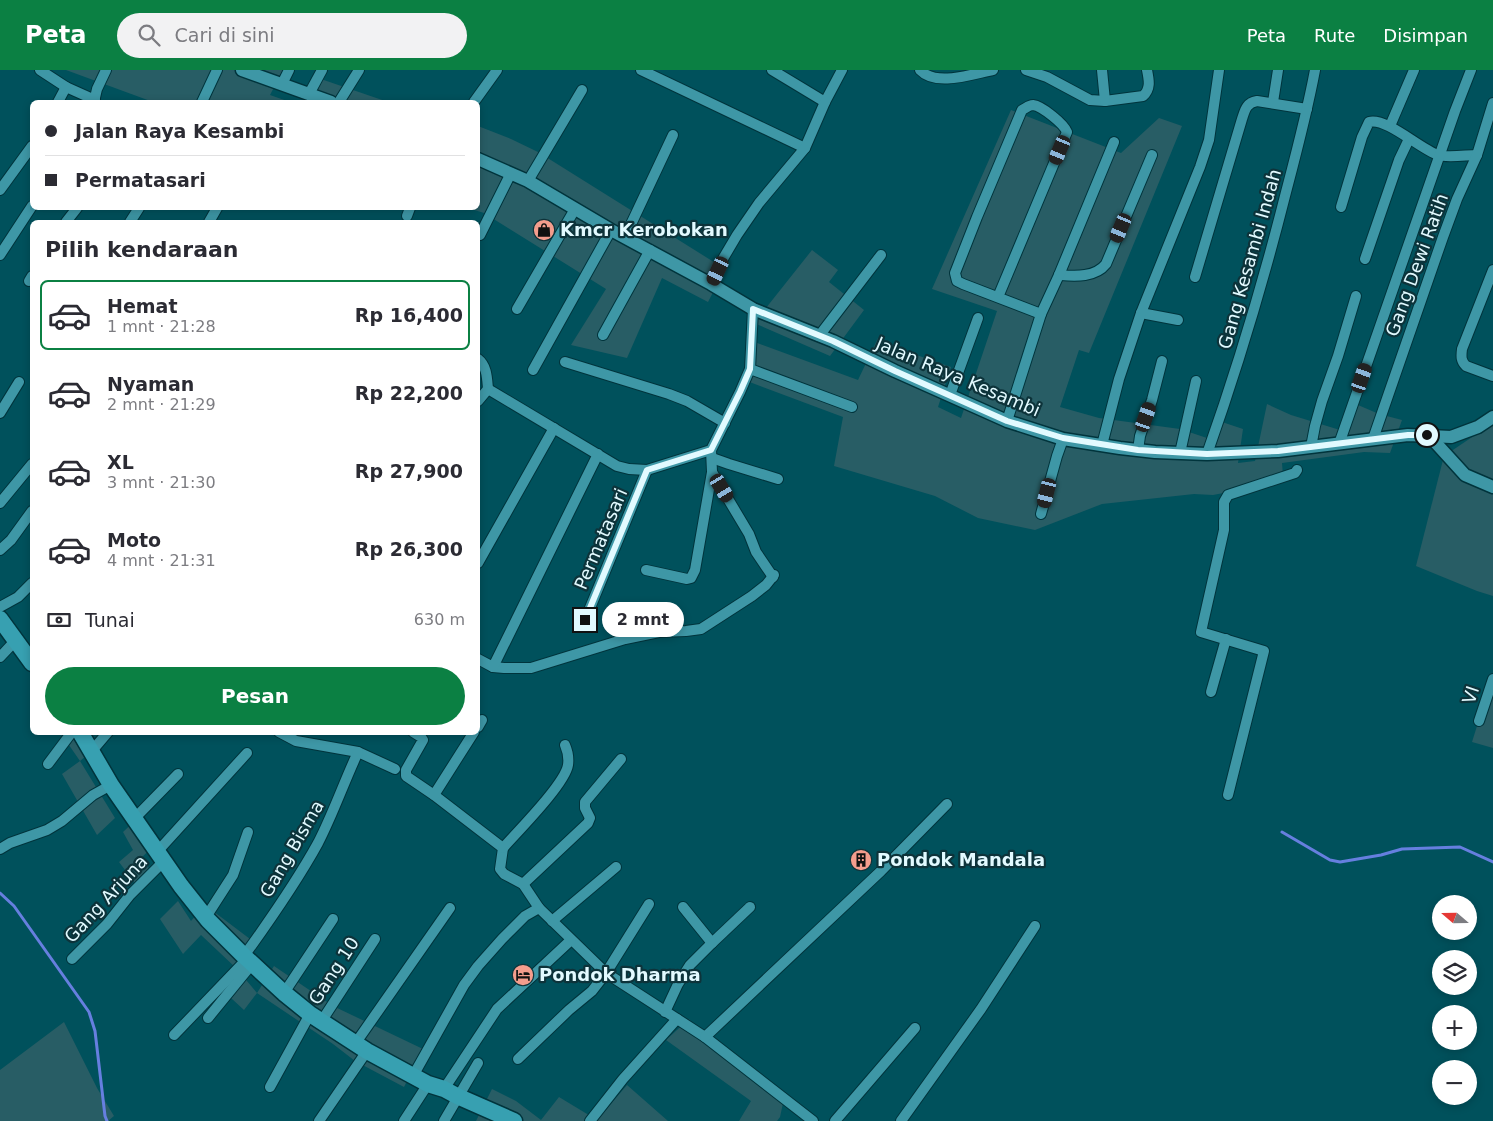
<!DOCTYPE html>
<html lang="id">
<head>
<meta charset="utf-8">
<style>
	body { margin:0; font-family:"DejaVu Sans",sans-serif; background:#f2f2f3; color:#2b2b33; height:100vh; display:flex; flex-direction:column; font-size:19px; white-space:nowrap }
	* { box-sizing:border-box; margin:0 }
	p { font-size:16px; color:#7c7c81 }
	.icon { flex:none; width:28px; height:28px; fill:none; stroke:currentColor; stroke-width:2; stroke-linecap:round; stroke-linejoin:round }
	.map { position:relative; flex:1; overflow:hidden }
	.sheet { position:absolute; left:30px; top:150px; width:450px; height:515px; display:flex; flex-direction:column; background:#fff; border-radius:8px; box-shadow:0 2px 8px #0003 }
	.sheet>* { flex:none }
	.top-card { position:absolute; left:30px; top:30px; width:450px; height:110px; border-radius:8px; box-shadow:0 2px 8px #0003; display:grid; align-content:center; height:110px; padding:0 15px; background:#fff }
	.needle { width:32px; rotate:290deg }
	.buttons { position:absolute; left:1432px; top:825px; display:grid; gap:10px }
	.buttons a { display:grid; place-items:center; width:45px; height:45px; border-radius:50%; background:#fff; box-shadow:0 2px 8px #0003; font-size:25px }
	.end { position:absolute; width:22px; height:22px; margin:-11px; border:6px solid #e2faff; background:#111; box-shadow:0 0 0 2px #111 }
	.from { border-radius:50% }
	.bubble { position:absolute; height:35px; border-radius:18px; background:#fff; box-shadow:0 2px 8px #0003; font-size:16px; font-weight:600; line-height:35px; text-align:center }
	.car { position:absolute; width:15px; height:30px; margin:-15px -8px; border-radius:6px; box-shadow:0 0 4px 1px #0007; background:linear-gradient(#222 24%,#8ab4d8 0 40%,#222 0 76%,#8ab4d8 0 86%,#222 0) }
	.top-card b { display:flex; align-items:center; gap:18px; height:48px; font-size:19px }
	.top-card b+b { border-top:1px solid #e1e1e2 }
	.top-card i { width:12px; height:12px; background:#2b2b33 }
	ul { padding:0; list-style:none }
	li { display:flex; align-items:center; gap:15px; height:70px; margin:0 10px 8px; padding:0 5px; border:2px solid transparent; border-radius:8px }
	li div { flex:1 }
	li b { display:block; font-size:19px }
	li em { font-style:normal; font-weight:600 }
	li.active { border-color:#0b8043 }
	li>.icon { width:45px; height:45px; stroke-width:1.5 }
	h2 { padding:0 15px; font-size:22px; line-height:60px }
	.pay { display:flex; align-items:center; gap:12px; height:55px; padding:0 15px; font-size:19px }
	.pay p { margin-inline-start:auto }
	.action { display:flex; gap:10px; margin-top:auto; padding:10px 15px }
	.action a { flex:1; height:58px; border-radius:30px; background:#0b8043; color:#fff; font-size:20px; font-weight:600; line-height:58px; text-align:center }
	header { display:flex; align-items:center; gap:30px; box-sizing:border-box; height:70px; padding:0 25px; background:#0b8043; color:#fff }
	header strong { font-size:24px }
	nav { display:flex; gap:28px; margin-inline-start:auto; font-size:18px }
	.search { width:350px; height:45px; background:#f2f2f3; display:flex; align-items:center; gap:12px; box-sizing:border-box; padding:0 18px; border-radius:28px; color:#7c7c81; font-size:19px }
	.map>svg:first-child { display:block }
</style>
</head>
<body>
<header>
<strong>Peta</strong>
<div class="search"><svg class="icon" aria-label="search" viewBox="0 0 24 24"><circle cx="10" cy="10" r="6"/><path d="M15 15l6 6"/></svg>Cari di sini</div>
<nav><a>Peta</a><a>Rute</a><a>Disimpan</a></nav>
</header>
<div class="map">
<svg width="1493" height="1051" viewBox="0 0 1493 1051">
	<rect width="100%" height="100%" fill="#00515c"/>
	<g fill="#285d65">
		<polygon points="66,0 283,0 270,25 290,32 153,32"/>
		<polygon points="315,7 388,32 303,32"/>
		<polygon points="1011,40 1121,83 1159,48 1182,56 1089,283 1079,280 1060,337 1099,348 1180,359 1210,369 1216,350 1243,359 1238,393 1255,391 1267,334 1291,345 1340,360 1351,332 1379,344 1402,350 1390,383 1364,382 1282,393 1283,406 1239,420 1213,425 1194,424 1102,434 1035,460 978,448 935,426 834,396 843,347 747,311 749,270 858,310 878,268 902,280 951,297 938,337 961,348 997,241 932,219"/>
		<polygon points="478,56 511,69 538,82 725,199 708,232 662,208 627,288 571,275 606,219 484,143 468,138 478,138"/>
		<polygon points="812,180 838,200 829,212 864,240 830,286 754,253"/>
		<polygon points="1493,353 1493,526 1477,521 1416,496 1444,386"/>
		<polygon points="1493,605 1493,678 1472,672"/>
		<polygon points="64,663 88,663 98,676 80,691 115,748 97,765 62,704 80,691 62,665"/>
		<polygon points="139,747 160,770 141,788 154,805 140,820 119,792 133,780 123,762"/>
		<polygon points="178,831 191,851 205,835 254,872 236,898 257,923 274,896 333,936 423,979 404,1017 355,991 333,974 257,923 244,940 218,916 236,898 201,865 183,884 160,849"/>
		<polygon points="689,949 711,975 785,1024 780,1047 777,1051 739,1051 751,1031 666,970"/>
		<polygon points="64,952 97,1018 114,1046 108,1051 0,1051 0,1000"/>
		<polygon points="627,1015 668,1051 476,1051 492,1019 516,1031 541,1050 559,1027 597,1050"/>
	</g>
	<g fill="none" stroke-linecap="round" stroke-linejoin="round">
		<g stroke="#667fdf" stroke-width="3">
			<polyline points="1282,762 1330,790 1340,792 1381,785 1402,779 1460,777 1493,792"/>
			<polyline points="0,823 14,836 89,942 95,961 105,1046 107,1051"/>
		</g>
		<g stroke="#00343c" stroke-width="12">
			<g id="minor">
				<polyline points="40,0 66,17 95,30"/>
				<polyline points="641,0 805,78"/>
				<polyline points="772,0 825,32"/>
				<path d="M 920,0 C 936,17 972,4 993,0"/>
				<path d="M 1026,0 L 1047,7 L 1090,30 L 1105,31 L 1143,26 C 1151,19 1149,10 1147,0"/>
				<polyline points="1102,0 1105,31"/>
				<polyline points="282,14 289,0"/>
				<polyline points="309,24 322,0"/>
				<polyline points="58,32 66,17"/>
				<polyline points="94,32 97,19 106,0"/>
				<polyline points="202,32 217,0"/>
				<polyline points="339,32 359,0"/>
				<polyline points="474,32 497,0"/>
				<polyline points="1273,32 1278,0"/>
				<polyline points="1390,56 1414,0"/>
				<polyline points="528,111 582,20"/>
				<polyline points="0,120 32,76"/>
				<path d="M 1341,137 L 1362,67 L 1369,52 C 1386,47 1420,79 1438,85 C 1447,88 1467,85 1477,85"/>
				<polyline points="407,146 410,138"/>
				<polyline points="66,152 77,138"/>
				<polyline points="130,152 139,138"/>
				<polyline points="209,152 217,138"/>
				<polyline points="480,165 511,103"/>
				<polyline points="625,167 673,65"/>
				<polyline points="0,185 32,136"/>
				<polyline points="1365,189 1399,90 1409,69"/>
				<path d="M 1493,200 L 1462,279 C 1461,287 1461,291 1466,296 L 1493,306"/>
				<path d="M 1059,205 C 1074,206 1095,208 1106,194 L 1152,85"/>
				<path d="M 1195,207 L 1242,49 C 1245,40 1246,33 1257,31 L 1307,39"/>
				<polyline points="29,211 32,206"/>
				<polyline points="711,214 724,187 737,165 759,133 805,78 825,32 842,0"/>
				<path d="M 998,227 L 1067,62 C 1064,54 1042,36 1033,35 C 1029,35 1026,38 1022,40 L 977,147 L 955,203 L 957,211 L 963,214 L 1041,244"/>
				<polyline points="517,239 575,139"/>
				<polyline points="1141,243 1178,250"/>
				<polyline points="603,265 650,180"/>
				<polyline points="819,266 881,185"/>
				<path d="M 478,289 C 487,296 487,308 488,319"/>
				<polyline points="565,292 669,324 687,331 725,353"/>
				<polyline points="750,299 852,337"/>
				<polyline points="533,300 611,160"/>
				<polyline points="488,319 617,396 629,399 647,400 711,380 740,322 750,299 753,239"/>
				<polyline points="950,325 978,248"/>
				<polyline points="478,331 488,319"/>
				<polyline points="0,343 19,312"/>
				<polyline points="1007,351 1041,244 1059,205 1114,72"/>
				<polyline points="1373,369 1443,167 1457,129 1477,85 1493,33"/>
				<polyline points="1339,374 1455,41 1471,0"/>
				<polyline points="1102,375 1119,309 1141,243 1200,97 1209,70 1219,0"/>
				<polyline points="1311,377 1315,356 1322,331 1338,286 1356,226"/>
				<polyline points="1138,380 1140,366 1152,330 1162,291"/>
				<polyline points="1180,383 1196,311"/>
				<path d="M 1207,384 C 1237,299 1263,213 1285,126 C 1296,84 1307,43 1315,0"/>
				<polyline points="712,388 729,394 778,409"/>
				<polyline points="712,402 749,464 756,482 773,507"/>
				<polyline points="0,433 32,394"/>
				<polyline points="1041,444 1057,386 1063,369"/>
				<polyline points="0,480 11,470 32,441"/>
				<polyline points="478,493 554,358"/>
				<polyline points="646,500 687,509 691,508 695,500 712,402 711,380"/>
				<polyline points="0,537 18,527 32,513"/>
				<polyline points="585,550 647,400"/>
				<polyline points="0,587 16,570"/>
				<polyline points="478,589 493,597 504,598 531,598 625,569 659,562 686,561 701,559 752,526 766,515 774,505"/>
				<polyline points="493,597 598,384"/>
				<polyline points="1211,622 1226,569"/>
				<polyline points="1479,651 1493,609"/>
				<polyline points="478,657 482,650"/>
				<polyline points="279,662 296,671 358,682 395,699"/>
				<polyline points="413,662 421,667 423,670 406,700 406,706 434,725 503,778 500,799 504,804 523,814 539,838 606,903 705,967 813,1051"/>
				<polyline points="91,682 108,662"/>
				<polyline points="48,694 72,662"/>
				<polyline points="434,725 474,662"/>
				<polyline points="1228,725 1264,581 1201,562 1224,460 1224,432 1228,425 1295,403 1297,400"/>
				<polyline points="134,749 178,704"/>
				<path d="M 503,778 C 518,761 565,714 568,695 C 569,688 568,682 565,675"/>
				<polyline points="0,779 10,773 47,760 62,751 93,725 111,715"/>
				<polyline points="157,782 247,683"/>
				<polyline points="523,814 588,753 590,748 585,738 585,732 621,689"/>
				<polyline points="206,847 233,805 248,762"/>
				<polyline points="552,851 616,797"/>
				<polyline points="712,873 750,837"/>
				<path d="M 244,886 C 270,850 296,813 318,773 C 333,744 344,712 358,682"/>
				<polyline points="72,889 107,854 130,825 163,792"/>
				<polyline points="284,923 333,849"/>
				<polyline points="665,942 678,914 690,895 712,873 683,837"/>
				<polyline points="208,948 252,894"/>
				<polyline points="321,952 375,869"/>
				<polyline points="174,965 247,889"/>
				<polyline points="705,967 881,801 947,734"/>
				<polyline points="355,974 450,838"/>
				<polyline points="518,989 569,940 592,921 606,903 649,834"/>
				<polyline points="413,1006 464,915 478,896 502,869 525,846 539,838"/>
				<polyline points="270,1017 310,944"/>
				<polyline points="444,1019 497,939 571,870"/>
				<polyline points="319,1051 367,981"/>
				<polyline points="404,1051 428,1014"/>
				<polyline points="444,1051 478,993"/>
				<polyline points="590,1051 623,1009 677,949"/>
				<polyline points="835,1051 915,958"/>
				<polyline points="901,1051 981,939 1035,856"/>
			</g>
		</g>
		<g stroke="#00343c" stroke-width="15">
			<g id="tertiary">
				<polyline points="242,0 331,32"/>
				<polyline points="478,89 528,111 611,160 711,214 753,239 833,271 895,301 1007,351 1063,369 1120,378 1155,382 1207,384 1278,381 1408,365 1451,367 1478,357 1493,347"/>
				<polyline points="1427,365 1435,372 1465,405 1493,417"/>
			</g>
		</g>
		<g stroke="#00343c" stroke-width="19">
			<g id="primary">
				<polyline points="0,549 32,593"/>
				<polyline points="80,662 111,715 181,816 208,850 244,886 284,923 310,944 367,981 428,1014 444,1019 457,1026 514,1051"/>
			</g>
		</g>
		<use href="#minor" stroke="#3e97a6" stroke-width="10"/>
		<use href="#tertiary" stroke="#3e97a6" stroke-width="12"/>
		<use href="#primary" stroke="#37a0b1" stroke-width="16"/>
	</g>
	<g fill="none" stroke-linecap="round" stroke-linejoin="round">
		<polyline stroke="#e2faff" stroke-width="6" points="585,550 647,400 711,380 740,322 750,299 753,239 833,271 895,301 1007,351 1063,368 1138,380 1207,384 1278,381 1408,365 1427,365"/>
	</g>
	<defs>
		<g id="shop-disc" transform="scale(1.125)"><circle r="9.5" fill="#f49d8d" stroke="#0d333a"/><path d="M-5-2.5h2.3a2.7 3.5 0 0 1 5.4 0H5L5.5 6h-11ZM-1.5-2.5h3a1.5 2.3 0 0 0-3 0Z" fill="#111"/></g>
		<g id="building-disc" transform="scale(1.125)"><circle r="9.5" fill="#f49d8d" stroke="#0d333a"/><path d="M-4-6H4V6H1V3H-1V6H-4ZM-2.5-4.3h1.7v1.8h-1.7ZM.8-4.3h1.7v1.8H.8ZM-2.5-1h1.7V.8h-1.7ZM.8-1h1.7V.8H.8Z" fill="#111"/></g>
		<g id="hotel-disc" transform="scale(1.125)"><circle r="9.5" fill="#f49d8d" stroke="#0d333a"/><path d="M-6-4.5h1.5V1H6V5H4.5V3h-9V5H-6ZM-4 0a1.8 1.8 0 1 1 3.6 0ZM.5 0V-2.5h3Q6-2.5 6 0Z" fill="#111"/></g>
	</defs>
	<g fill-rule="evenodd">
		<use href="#shop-disc" x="544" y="160"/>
		<use href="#building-disc" x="861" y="790"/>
		<use href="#hotel-disc" x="523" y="905"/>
	</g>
	<g text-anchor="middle" stroke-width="4.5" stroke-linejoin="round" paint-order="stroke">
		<g font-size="18" font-weight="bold" fill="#e2faff" stroke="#0d333a" text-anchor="start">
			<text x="560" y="166">Kmcr Kerobokan</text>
			<text x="877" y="796">Pondok Mandala</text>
			<text x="539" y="911">Pondok Dharma</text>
		</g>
		<g font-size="18" fill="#e2faff" stroke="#0d333a">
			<text transform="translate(1250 189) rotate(-74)" y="6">Gang Kesambi Indah</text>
			<text transform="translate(1417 195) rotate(-70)" y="6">Gang Dewi Ratih</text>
			<text transform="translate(958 307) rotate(23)" y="6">Jalan Raya Kesambi</text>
			<text transform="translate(601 469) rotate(-67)" y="6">Permatasari</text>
			<text transform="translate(1471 625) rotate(-72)" y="6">VI</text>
			<text transform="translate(292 779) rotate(-60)" y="6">Gang Bisma</text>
			<text transform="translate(106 829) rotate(-47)" y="6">Gang Arjuna</text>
			<text transform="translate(334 901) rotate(-57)" y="6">Gang 10</text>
		</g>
	</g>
</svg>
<div class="buttons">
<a><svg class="needle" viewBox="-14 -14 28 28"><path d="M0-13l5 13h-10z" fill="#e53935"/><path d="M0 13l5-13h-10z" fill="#7c7c81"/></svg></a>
<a><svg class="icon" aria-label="layers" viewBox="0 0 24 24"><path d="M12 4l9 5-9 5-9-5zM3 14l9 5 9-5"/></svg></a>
<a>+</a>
<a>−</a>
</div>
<i class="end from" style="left:1427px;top:365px"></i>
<i class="end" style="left:585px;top:550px"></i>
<div class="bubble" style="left:602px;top:532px;width:82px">2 mnt</div>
<i class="car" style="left:1060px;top:80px;rotate:203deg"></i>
<i class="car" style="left:1121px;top:158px;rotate:203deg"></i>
<i class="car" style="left:718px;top:201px;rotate:205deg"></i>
<i class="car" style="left:1362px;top:308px;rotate:19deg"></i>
<i class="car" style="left:1146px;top:347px;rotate:19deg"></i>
<i class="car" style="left:722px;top:418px;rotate:149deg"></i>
<i class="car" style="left:1047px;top:423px;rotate:194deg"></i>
<div class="top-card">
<b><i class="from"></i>Jalan Raya Kesambi</b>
<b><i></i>Permatasari</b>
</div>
<section class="sheet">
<h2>Pilih kendaraan</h2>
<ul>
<li class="active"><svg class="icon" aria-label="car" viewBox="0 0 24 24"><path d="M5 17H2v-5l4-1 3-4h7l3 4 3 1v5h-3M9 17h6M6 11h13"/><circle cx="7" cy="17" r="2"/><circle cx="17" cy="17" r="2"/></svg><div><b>Hemat</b><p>1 mnt · 21:28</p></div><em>Rp 16,400</em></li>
<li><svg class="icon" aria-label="car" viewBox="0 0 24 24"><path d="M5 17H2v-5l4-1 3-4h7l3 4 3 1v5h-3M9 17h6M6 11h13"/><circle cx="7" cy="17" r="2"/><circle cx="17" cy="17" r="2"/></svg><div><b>Nyaman</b><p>2 mnt · 21:29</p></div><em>Rp 22,200</em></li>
<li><svg class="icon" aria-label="car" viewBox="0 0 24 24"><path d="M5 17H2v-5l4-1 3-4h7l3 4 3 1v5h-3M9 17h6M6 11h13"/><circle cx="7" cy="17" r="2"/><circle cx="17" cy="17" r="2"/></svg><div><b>XL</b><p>3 mnt · 21:30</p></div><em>Rp 27,900</em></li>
<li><svg class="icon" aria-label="car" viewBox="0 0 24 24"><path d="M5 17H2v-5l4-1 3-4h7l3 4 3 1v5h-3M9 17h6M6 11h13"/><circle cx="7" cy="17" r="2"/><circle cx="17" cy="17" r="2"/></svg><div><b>Moto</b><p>4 mnt · 21:31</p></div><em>Rp 26,300</em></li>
</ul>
<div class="pay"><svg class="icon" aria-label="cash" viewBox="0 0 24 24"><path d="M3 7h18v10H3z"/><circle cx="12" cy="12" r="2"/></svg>Tunai<p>630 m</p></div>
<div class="action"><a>Pesan</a></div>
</section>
</div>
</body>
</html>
